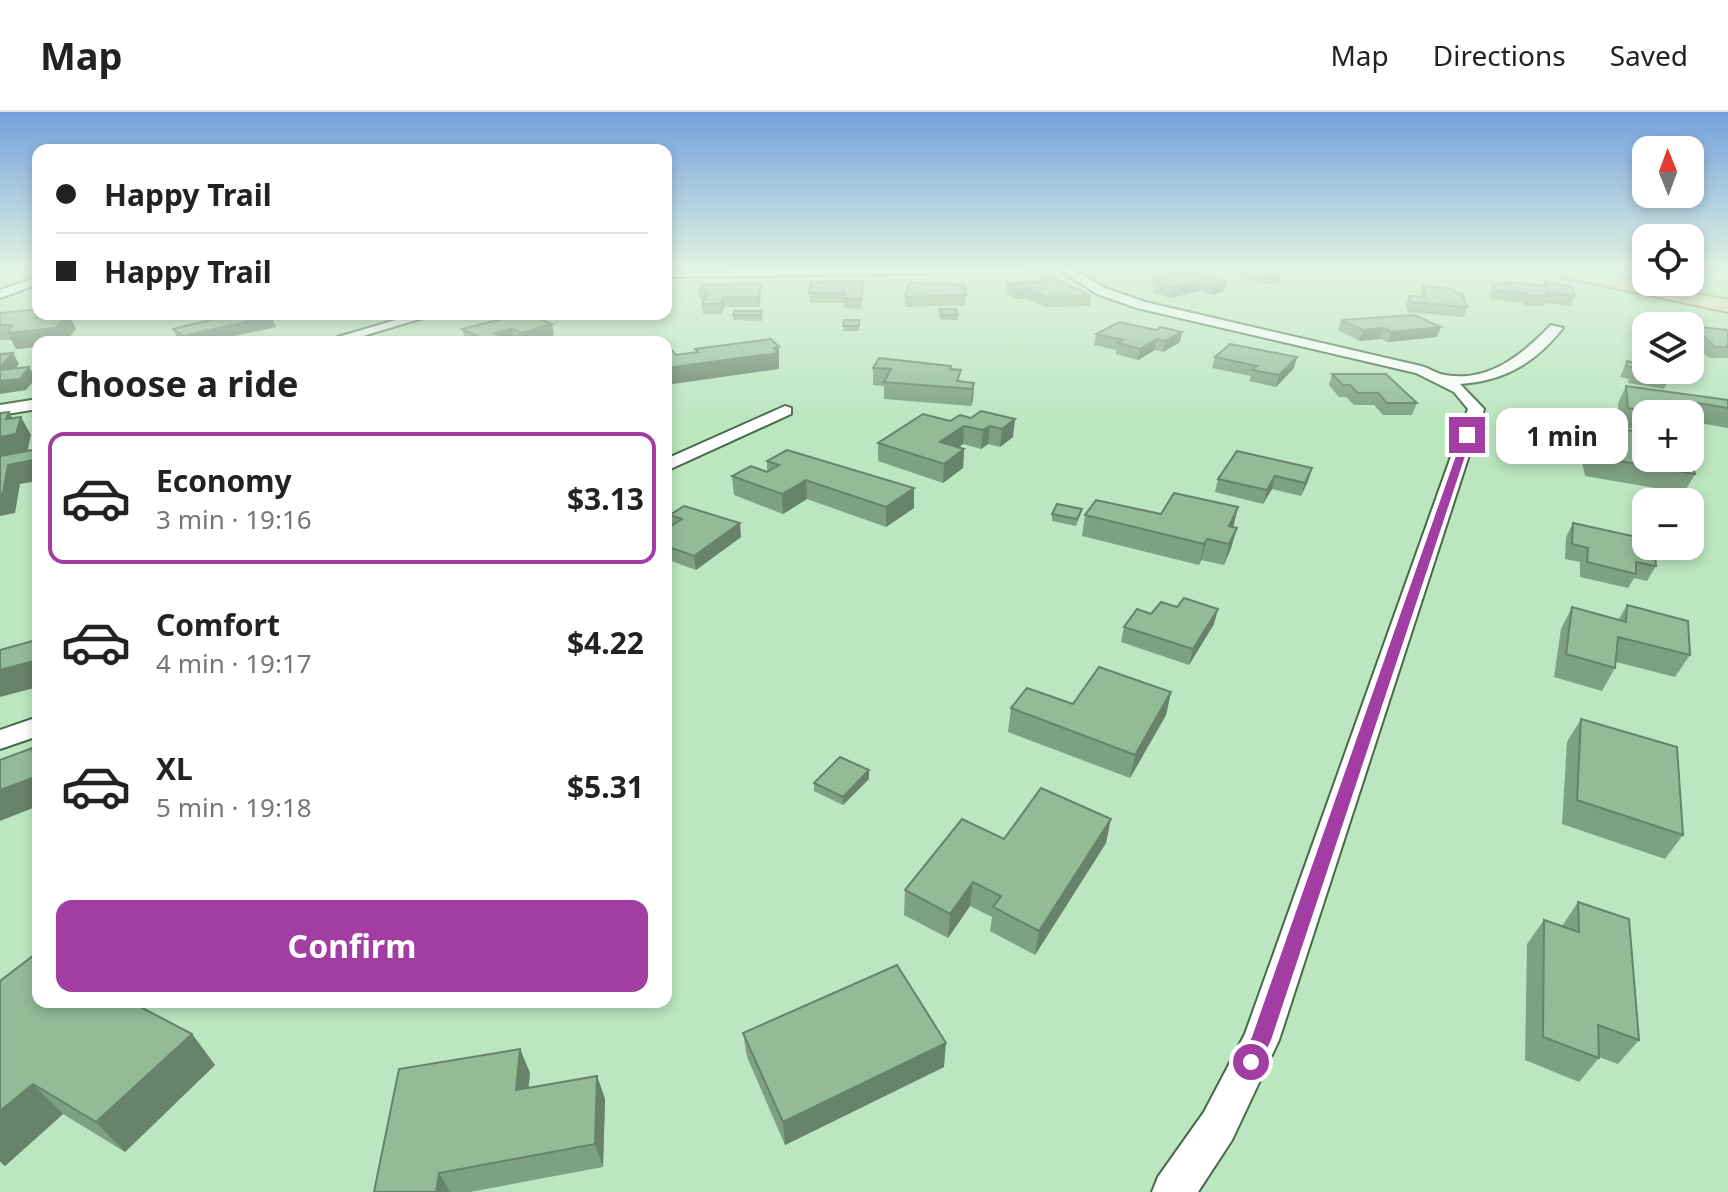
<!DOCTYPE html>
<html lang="en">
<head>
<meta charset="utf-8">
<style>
	body { margin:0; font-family:"Noto Sans",sans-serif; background:#f2f2f2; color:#222; height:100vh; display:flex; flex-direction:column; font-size:30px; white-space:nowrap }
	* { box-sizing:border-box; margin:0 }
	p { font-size:26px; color:#767676 }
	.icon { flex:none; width:44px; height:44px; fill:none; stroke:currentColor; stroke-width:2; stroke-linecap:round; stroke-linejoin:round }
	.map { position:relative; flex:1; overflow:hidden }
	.details { position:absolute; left:32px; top:224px; width:640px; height:672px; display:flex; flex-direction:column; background:#fff; border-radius:16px; box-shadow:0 4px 12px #0003 }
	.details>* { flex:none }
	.banner { position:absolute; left:32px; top:32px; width:640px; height:176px; border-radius:16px; box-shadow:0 4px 12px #0003; display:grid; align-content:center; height:176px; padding:0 24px; background:#fff }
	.needle { width:52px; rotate:359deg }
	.buttons { position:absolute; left:1632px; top:24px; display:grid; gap:16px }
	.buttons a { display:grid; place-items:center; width:72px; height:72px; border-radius:16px; background:#fff; box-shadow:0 4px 12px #0003; font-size:40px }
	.end { position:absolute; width:36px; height:36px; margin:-18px; border:10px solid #a23ea3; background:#fff; box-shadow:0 0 0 4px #fff }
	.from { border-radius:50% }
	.bubble { position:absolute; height:56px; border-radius:16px; background:#fff; box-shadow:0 4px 12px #0003; font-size:26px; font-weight:700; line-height:56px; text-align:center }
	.banner b { display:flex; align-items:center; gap:28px; height:76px; font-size:30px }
	.banner b+b { border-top:2px solid #e0e0e0 }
	.banner i { width:20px; height:20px; background:#222 }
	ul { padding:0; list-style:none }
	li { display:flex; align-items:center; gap:24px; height:132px; margin:0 16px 12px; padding:0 8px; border:4px solid transparent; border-radius:16px }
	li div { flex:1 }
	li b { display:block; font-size:30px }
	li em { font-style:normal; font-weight:700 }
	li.selected { border-color:#a23ea3 }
	li>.icon { width:72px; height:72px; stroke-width:1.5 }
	h2 { padding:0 24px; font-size:36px; line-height:96px }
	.button { display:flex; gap:16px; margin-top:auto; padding:16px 24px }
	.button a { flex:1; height:92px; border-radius:16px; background:#a23ea3; color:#fff; font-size:32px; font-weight:700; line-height:92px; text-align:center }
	header { display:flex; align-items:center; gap:48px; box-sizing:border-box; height:112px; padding:0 40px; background:#fff; border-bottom:2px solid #e0e0e0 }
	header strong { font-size:38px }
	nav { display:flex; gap:44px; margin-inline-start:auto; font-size:28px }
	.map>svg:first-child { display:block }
</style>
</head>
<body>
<header>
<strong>Map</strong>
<nav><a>Map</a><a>Directions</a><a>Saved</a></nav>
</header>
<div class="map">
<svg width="1728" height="1080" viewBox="0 0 1728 1080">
	<rect width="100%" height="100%" fill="#bce6bf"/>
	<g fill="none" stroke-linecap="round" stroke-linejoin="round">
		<g stroke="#446a48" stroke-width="4">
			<g id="street">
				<polygon points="810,157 1033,157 1027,160 666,165 666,159"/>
				<path d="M 1059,157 L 1072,157 L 1105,176 L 1145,190 L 1421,254 C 1429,256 1437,262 1445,263 C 1489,271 1523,242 1551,213 L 1563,216 C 1535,251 1505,269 1460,272 L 1484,297 L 1279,928 L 1232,1028 L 1198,1080 L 1152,1080 L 1158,1065 L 1204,1000 L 1245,922 L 1468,297 L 1454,280 L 1416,261 L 1137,196 L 1097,182 Z"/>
				<polygon points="38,165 38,172 0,186 0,178"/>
				<polygon points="416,202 436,202 343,230 321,230"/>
				<polygon points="38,287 38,297 0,303 0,293"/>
				<polygon points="785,294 791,296 791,302 666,359 666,347"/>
				<polygon points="38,605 38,624 0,637 0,618"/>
			</g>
		</g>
		<g stroke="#968857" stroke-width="4">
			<polygon id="primary" points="1543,157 1574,157 1728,188 1728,200 1551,162"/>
		</g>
		<use href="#street" fill="#fff" fill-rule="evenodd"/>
		<use href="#primary" fill="#ead9b0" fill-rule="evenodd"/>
	</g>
	<g fill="#7ea181">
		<polygon points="1211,157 1269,157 1279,170 1267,172"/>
		<polygon points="1690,157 1726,157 1724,159 1703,162 1690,158"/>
		<polygon points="1040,165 1091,184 1090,194 1045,195 1024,186 1015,187 1006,181 1007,172 1040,170"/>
		<polygon points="1154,165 1227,170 1224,179 1212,183 1200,179 1170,186 1153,180 1154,175 1152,175"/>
		<polygon points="863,169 862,197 844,196 844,191 810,191 809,181"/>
		<polygon points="1504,170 1543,174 1545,171 1575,184 1570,194 1546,191 1544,194 1524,194 1523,191 1490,187 1489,182 1492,172 1502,173"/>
		<polygon points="701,173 761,182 759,195 724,195 722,202 703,202 702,192 704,187 700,187 699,178"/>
		<polygon points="1423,174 1456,181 1467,195 1464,205 1408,200 1406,194 1409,184 1419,185"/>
		<polygon points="966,183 965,193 905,195 905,185"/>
		<polygon points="939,197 958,203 958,208 941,208 939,203"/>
		<polygon points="762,199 762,209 733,208 733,203"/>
		<polygon points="0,201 48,204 76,217 65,230 38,230 38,235 16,237 12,228 0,228"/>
		<polygon points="502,202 554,223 528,230 521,230 514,227 503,230 469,230 465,228 462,217 503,207"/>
		<polygon points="844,208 859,208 859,219 843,219"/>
		<polygon points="1341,208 1437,225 1388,230 1380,227 1359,229 1338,218"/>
		<polygon points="1690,214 1728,218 1728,246 1709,246 1693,231 1690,230"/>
		<polygon points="276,215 207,230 182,230 178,227 173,217"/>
		<polygon points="1156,218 1182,220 1180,230 1163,240 1155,238 1138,248 1116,242 1116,238 1094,233 1096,222"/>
		<polygon points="1639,236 1646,258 1676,258 1670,270 1668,269 1664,277 1628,271 1629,267 1620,265 1627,249 1633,250"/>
		<polygon points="1215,245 1294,256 1276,275 1249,269 1251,264 1212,256"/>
		<polygon points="873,256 951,257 960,269 974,271 973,288 971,294 884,287 884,274 873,273"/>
		<polygon points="1332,262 1417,291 1412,303 1383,303 1374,293 1354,293 1346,285 1339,285 1329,273"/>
		<polygon points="1626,274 1728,288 1728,316 1694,310 1690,318 1690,302 1646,302 1646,320 1619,314 1618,291"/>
		<polygon points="981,299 1013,325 1000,335 988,332 981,337 963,332 959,335 964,337 963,356 943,371 878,349 878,331 950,309 971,306"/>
		<polygon points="1620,317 1695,362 1684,381 1585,364 1581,346 1574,344 1572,337 1581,318 1617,324"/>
		<polygon points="1237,339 1308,369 1301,384 1272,377 1263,392 1215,380 1218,367"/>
		<polygon points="767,349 914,396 886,415 807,387 783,402 734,383 732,364 767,360"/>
		<polygon points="1238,395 1233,415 1237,416 1231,436 1224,453 1201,448 1199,453 1082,424 1085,403 1161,402"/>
		<polygon points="1082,397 1080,404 1076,414 1052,409 1052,402"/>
		<polygon points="670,403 741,425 696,458 666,447 666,417 672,414"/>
		<polygon points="1573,411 1656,454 1647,469 1634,466 1628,476 1580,465 1580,450 1565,447 1566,425"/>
		<polygon points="1627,493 1690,543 1675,565 1616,550 1615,556 1602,579 1554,565 1561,517 1572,495 1619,507"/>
		<polygon points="1151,502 1214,512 1189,553 1121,530 1124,515"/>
		<polygon points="1171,580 1166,603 1130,666 1008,620 1011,596 1073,592"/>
		<polygon points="1581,607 1683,723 1665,747 1562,712 1567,630"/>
		<polygon points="869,667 843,693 814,679 814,671"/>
		<polygon points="1004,727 1106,731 1035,843 990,819 992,805 970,794 948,826 904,803 905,778"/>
		<polygon points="1578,790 1639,928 1618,952 1599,945 1599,946 1579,970 1525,948 1527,832 1544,808 1562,814"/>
		<polygon points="0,869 192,922 215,953 125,1040 63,1002 5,1054 0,1050"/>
		<polygon points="743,921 944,955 785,1033 747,945"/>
		<polygon points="520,937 530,961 528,976 597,964 605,987 603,1055 470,1080 374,1080"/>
	</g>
	<g fill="#678369">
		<polygon points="1706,157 1726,157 1724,159 1703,162"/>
		<polygon points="1282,160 1279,170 1267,172 1269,163"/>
		<polygon points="1202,169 1200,179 1170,186 1172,176"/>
		<polygon points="1227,170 1224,179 1212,183 1214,173"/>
		<polygon points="761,172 761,182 759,195 758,185"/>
		<polygon points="1025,176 1024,186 1015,187 1016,177"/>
		<polygon points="723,185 724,195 722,202 721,192"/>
		<polygon points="40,202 48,202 53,212 69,202 76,217 65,230 38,230 38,235 16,237 8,221 37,205"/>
		<polygon points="589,202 611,202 611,203 590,205"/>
		<polygon points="611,202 626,202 611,206"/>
		<polygon points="272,204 276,215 207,230 186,230 183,224"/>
		<polygon points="552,212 554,223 528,230 523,230 521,221"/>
		<polygon points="1441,215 1437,225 1388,230 1391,220"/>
		<polygon points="512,216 514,227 503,230 485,230 485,228 495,221"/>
		<polygon points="1384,216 1380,227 1359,229 1363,218"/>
		<polygon points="1182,220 1180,230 1163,240 1165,229"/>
		<polygon points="1157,227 1155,238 1138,248 1140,237"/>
		<polygon points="779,235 779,257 666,273 666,256"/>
		<polygon points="13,241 19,252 5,269 29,255 36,266 26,278 0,282 0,255"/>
		<polygon points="1297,245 1294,256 1276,275 1279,263"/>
		<polygon points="974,271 973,288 971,294 972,277"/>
		<polygon points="9,300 18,316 21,305 31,323 27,341 0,346 0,325"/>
		<polygon points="1015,307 1013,325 1000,335 1002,317"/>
		<polygon points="964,314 963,332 939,349 940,330"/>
		<polygon points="990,314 988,332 981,337 983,318"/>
		<polygon points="964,337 963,356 943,371 944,352"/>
		<polygon points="38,347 38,369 20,372 15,401 0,404 0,381 8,353"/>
		<polygon points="1312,356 1308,369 1301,384 1305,371"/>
		<polygon points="1275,364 1272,377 1263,392 1267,378"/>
		<polygon points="806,368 807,387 783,402 782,382"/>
		<polygon points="914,376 914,396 886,415 886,395"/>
		<polygon points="1238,395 1233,416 1224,435 1229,414"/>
		<polygon points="740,411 741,425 696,458 694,444"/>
		<polygon points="1237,416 1231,436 1224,453 1229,432"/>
		<polygon points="1207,427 1201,448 1199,453 1204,432"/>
		<polygon points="1218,497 1214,512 1189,553 1193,537"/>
		<polygon points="36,528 38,532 38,575 0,585 0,558"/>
		<polygon points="1171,580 1166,603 1130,666 1135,643"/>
		<polygon points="32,636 38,645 38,661"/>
		<polygon points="869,658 869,667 843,693 843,685"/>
		<polygon points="38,664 38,694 0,709 0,678"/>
		<polygon points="1111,707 1106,731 1035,843 1039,819"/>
		<polygon points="973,770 970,794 948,826 950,802"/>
		<polygon points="192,922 215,953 125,1040 96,1010"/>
		<polygon points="946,931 944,955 785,1033 783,1010"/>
		<polygon points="520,937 530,961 526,1002 516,978"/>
		<polygon points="597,964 605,987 603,1055 595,1032"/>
		<polygon points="33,972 63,1002 5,1054 0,1049 0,999"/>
		<polygon points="439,1061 450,1080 436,1080"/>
	</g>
	<g fill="#93bb96" stroke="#678369" stroke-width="2">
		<polygon points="1245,157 1269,157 1282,160 1269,163"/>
		<polygon points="1181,159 1227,170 1214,173 1202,169 1172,176 1155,170 1164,168 1154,165"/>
		<polygon points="1050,164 1091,184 1046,185 1025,176 1016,177 1007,172 1048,169 1040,165"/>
		<polygon points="863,169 862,187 844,186 845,181 809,181 811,170"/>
		<polygon points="1504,170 1546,174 1545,171 1571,174 1575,184 1547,181 1548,184 1528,184 1527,181 1494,178 1492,172 1504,173"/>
		<polygon points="909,171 965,173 966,183 905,185"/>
		<polygon points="761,172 758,185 723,185 721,192 702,192 707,178 699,178 701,173"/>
		<polygon points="1423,174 1454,177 1456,181 1462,182 1467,195 1411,190 1409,184 1426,185"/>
		<polygon points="38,197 38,202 40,202 37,205 68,202 56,216 8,221 12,213 0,213 0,201"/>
		<polygon points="939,197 956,197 958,203 942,203"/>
		<polygon points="734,199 762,199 761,203 733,203"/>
		<polygon points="236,202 268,202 272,204 183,224 173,217"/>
		<polygon points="503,202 528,202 552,212 521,221 512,216 495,221 501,224 485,228 462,217 510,205"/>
		<polygon points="1414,203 1441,215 1391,220 1384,216 1363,218 1341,208"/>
		<polygon points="844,208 859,208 859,214 843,214"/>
		<polygon points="1119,210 1156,218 1161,215 1182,220 1165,229 1157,227 1140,237 1118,231 1123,228 1096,222"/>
		<polygon points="1690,214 1728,218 1728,235 1715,235 1699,220 1691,219 1690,218"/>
		<polygon points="771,227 779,235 774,236 778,241 666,256 666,237 671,237 676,243 698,240 695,237"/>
		<polygon points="1230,232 1297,245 1279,263 1252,258 1257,254 1215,245"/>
		<polygon points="1639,236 1646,238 1646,258 1671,258 1670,266 1634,259 1634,256 1626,254 1627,249 1635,251"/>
		<polygon points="13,241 0,255 0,242"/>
		<polygon points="879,246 951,254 950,257 961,258 957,269 974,271 972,277 884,270 891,257 873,256"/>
		<polygon points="29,255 20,267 0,269 0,258"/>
		<polygon points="1332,262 1386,262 1417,291 1387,291 1378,281 1358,281 1350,273 1343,273"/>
		<polygon points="1626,274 1728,288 1728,296 1691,290 1695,309 1690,308 1690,302 1658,302 1628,296"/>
		<polygon points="981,299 1015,307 1002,317 990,314 983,318 964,314 940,330 964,337 944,352 878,331 923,302 950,309 960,303 971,306"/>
		<polygon points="9,300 6,307 21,305 16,322 0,325 0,301"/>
		<polygon points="1620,317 1646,321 1646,346 1689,346 1695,362 1595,345 1591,327 1583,326 1581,318 1623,325"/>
		<polygon points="38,337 38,347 8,353 3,381 0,381 0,344"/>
		<polygon points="787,338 914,376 886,395 806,368 782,382 732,364 751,354 767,360 779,353 767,349"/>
		<polygon points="1237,339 1312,356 1305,371 1275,364 1267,378 1218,367"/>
		<polygon points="1174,381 1238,395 1229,414 1237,416 1229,432 1207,427 1204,432 1085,403 1096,388 1161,402"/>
		<polygon points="1057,392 1082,397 1077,407 1052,402"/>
		<polygon points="684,394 740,411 694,444 666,434 666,417 682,407 670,403"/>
		<polygon points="1573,411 1646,427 1646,434 1654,434 1656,454 1636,450 1636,462 1587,450 1588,436 1572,432"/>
		<polygon points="1184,486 1218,497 1193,537 1124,515 1137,497 1151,502 1161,490 1177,495"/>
		<polygon points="1627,493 1688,509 1690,543 1618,525 1615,556 1566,542 1572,495 1626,510"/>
		<polygon points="36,528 34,549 0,558 0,538"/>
		<polygon points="1099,555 1171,580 1135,643 1011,596 1027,576 1073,592"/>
		<polygon points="1581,607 1677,635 1683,723 1577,688"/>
		<polygon points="32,636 38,664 0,678 0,648"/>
		<polygon points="840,645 869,658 843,685 814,671"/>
		<polygon points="1041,676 1111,707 1039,819 993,795 1001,784 973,770 950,802 905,778 962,707 1004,727"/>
		<polygon points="1578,790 1629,807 1639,928 1598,913 1599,946 1543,925 1544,808 1579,820"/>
		<polygon points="38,840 38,890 131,890 192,922 96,1010 33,972 0,999 0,869"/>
		<polygon points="897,853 946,931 783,1010 743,921"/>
		<polygon points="520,937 516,978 597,964 595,1032 439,1061 436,1080 374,1080 399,957"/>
	</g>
	<linearGradient id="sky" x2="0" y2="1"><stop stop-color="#73a0dd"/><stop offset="0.51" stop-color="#e1f4e2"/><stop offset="1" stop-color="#e1f4e2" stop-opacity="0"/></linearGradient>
	<rect width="1728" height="308" fill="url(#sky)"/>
	<polygon fill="#a23ea3" points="1464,321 1472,323 1271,928 1258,956 1251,959 1243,956 1240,950 1252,925"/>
</svg>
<div class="buttons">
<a><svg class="needle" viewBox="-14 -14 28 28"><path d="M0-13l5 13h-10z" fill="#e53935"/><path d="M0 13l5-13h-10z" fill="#767676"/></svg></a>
<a><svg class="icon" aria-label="locate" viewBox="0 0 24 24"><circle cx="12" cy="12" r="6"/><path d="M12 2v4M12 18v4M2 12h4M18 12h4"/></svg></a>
<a><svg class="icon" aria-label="layers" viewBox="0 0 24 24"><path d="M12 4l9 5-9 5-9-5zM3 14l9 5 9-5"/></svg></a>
<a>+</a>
<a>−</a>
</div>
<i class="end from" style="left:1251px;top:950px"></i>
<i class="end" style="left:1467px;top:323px"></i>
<div class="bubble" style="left:1496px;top:296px;width:132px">1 min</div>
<div class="banner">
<b><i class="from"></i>Happy Trail</b>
<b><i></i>Happy Trail</b>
</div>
<section class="details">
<h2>Choose a ride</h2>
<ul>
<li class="selected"><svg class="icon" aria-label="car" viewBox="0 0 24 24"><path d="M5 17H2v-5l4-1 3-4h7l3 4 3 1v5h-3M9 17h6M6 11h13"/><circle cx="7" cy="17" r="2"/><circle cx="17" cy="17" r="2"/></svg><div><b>Economy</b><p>3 min · 19:16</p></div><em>$3.13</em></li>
<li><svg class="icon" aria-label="car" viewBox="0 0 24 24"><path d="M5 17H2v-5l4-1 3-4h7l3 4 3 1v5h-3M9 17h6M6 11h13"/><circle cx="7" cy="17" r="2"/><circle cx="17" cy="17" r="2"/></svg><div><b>Comfort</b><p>4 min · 19:17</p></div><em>$4.22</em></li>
<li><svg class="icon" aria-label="car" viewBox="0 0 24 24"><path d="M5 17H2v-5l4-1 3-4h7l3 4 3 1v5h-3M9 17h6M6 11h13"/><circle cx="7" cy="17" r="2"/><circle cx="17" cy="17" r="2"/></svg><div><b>XL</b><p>5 min · 19:18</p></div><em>$5.31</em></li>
</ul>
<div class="button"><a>Confirm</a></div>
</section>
</div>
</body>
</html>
